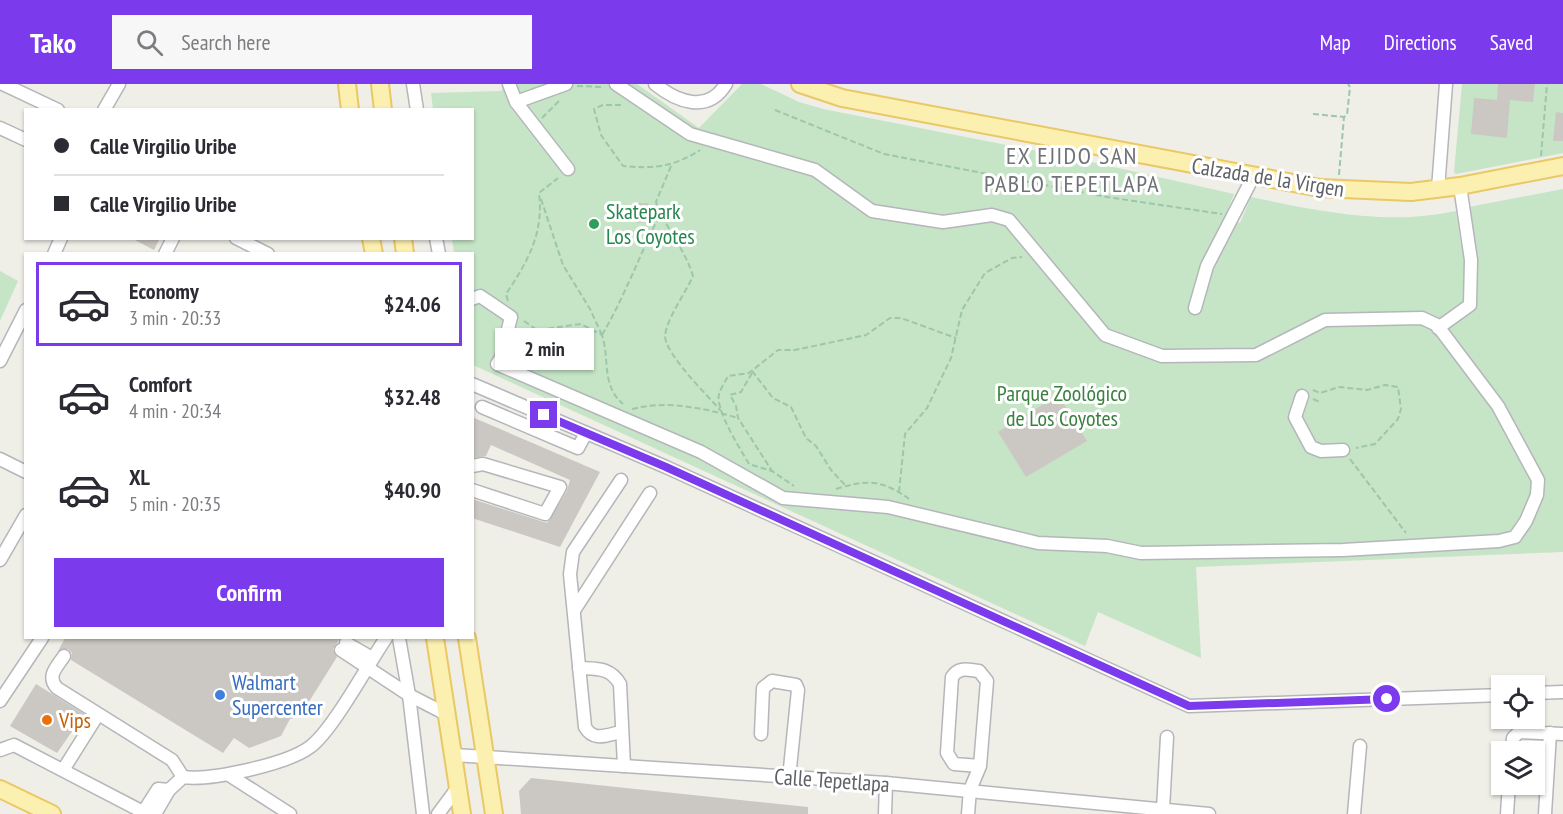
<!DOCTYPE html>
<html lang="en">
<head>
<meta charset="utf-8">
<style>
	body { margin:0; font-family:"PT Sans Narrow",sans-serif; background:#f7f7f7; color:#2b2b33; height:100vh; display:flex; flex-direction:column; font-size:22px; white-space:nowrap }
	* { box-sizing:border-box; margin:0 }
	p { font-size:20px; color:#7c7c81 }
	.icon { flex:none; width:33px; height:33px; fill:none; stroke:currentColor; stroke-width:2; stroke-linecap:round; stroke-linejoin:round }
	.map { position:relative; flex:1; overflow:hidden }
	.panel { position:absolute; left:24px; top:168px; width:450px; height:387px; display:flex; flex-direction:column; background:#fff; border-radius:0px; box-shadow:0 2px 4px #0004 }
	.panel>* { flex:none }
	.banner { position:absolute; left:24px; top:24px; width:450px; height:132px; border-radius:0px; box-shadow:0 2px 4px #0004; display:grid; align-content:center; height:132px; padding:0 30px; background:#fff }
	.controls { position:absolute; left:1491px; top:591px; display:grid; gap:12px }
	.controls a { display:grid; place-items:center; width:54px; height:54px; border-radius:0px; background:#fff; box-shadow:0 2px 4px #0004; font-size:30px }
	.end { position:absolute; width:27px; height:27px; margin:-14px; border:8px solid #7c3aed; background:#fff; box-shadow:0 0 0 3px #fff }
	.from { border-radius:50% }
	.bubble { position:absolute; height:42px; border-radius:0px; background:#fff; box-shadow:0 2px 4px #0004; font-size:20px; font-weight:800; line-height:42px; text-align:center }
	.banner b { display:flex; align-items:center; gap:21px; height:57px; font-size:22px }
	.banner b+b { border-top:2px solid #e1e1e2 }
	.banner i { width:15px; height:15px; background:#2b2b33 }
	ul { padding:10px 0 0; list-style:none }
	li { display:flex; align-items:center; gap:18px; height:84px; margin:0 12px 9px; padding:0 18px; border:3px solid transparent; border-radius:0px }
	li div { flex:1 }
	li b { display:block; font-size:22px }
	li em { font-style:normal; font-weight:800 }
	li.on { border-color:#7c3aed }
	li>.icon { width:54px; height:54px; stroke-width:1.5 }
	.primary-button { display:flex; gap:12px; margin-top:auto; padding:12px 30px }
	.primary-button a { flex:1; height:69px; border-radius:0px; background:#7c3aed; color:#fff; font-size:24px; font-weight:800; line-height:69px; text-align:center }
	header { display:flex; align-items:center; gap:36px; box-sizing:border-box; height:84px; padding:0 30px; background:#7c3aed; color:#fff }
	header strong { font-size:28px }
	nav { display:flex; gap:33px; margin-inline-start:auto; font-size:21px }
	.search { width:420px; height:54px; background:#f7f7f7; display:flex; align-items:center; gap:15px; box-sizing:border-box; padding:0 21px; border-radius:0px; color:#7c7c81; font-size:22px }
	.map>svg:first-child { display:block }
</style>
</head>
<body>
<header>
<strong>Tako</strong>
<div class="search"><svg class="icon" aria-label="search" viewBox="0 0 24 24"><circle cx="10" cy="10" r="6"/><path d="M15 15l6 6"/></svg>Search here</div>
<nav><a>Map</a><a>Directions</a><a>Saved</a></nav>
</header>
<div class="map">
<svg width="1563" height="730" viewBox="0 0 1563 730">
	<rect width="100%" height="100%" fill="#efeee7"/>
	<g fill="#c5e5c6">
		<path d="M 506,0 L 637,0 L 699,44 L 742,0 L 761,0 L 799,18 L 823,25 L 1078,75 L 1234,110 L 1224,136 L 1240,139 L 1251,113 C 1319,127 1387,142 1456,127 L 1461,161 L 1473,159 L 1469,123 L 1563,105 L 1563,468 L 1196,483 L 1201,574 L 1098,528 L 1085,562 L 473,281 L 472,170 L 454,169 L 452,155 L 472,154 L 472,26 L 433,25 L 431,9 L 501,7 Z"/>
		<polygon points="1462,0 1563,0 1563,69 1456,90 1454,88"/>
		<polygon points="0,187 18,197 0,237"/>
	</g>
	<g fill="#cbc8c4">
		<polygon points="1498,0 1535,0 1533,18 1510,16 1507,54 1471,50 1474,14 1497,16"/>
		<polygon points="1556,28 1563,29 1563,57 1553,57"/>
		<polygon points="637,119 648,119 654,128 648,138 637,139 631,129"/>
		<polygon points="131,154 160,154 154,166"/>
		<polygon points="1058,311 1087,357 1026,393 998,348"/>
		<polygon points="472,333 600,388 560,463 472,434 472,415 547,439 567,407 570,396 491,361 486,372 472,374"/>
		<polygon points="65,554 340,554 333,565 337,573 300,632 290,635 281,652 249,664 234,654 223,669 71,576 72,569 68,565 58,567"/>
		<polygon points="36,600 84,630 57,669 10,642"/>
		<polygon points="531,694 808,723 808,730 521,730 519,707"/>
	</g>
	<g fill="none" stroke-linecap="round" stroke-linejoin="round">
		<g stroke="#b4b6ba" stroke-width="15">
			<g id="minor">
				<polyline points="3,0 58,26"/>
				<polyline points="413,0 417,26"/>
				<polyline points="509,0 516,18 566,0"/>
				<path d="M 655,0 C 677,18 708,30 726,0"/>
				<polyline points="516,18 568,85"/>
				<polyline points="104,26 119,0"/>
				<polyline points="0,44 26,56"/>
				<polyline points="1438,105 1446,0"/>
				<polyline points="236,154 268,170"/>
				<polyline points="436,154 439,170"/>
				<polyline points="54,170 61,154"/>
				<polyline points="165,170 173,154"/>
				<polyline points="472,215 480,212 511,233 501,274 497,280 701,368 783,414 888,423 1038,459 1107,462 1141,469 1343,466 1499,457 1515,453 1526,437 1537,411 1538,396 1498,322 1437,241 1422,234 1325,236 1256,271 1162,272 1105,251 1009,136 992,131 943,138 872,127 815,86 690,50 616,0"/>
				<polyline points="1195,224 1207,182 1253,93"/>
				<polyline points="1438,244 1470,221 1471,176 1460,102"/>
				<polyline points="0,277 26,226"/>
				<polyline points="472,300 666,383 1189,622 1502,611"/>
				<polyline points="1302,312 1295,333 1311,363 1321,367 1343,366"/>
				<polyline points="482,323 578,364 586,349"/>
				<polyline points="0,375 26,388"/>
				<polyline points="472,382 483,380 560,403 545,430 472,406"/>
				<polyline points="0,476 26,431"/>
				<polyline points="575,525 650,409"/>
				<polyline points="399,554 409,611 423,730"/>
				<polyline points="346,559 372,574"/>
				<polyline points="341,566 409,611 448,631"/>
				<path d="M 64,572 C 57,583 46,592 57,604 L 172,676 L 183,693"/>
				<path d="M 579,584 C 597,585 610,583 620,600 L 624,682"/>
				<polyline points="1534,609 1563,608"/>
				<polyline points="0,617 42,554"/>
				<path d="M 621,648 C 606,651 594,658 585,643 L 570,490 L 573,468 L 621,396"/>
				<polyline points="761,650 763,604 772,597 796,601 798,606 789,694"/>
				<polyline points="0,666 14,661 143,728"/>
				<polyline points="1512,668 1513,654 1519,648 1563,650"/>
				<polyline points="454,671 886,699 1209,730"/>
				<polyline points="63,686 97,632"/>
				<polyline points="229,691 290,730"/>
				<polyline points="1163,725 1167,653"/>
				<path d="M 142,730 L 158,705 L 169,706 L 183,693 C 211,697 287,680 310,663 C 333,646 368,580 386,554"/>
				<polyline points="155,730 169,706"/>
				<polyline points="438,730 458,703"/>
				<polyline points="885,730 886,699"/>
				<path d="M 968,730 L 970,706 L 980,682 L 987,597 L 979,587 C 968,586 959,582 952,593 L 947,669 L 954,680 L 980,682"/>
				<polyline points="1354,730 1360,662"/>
				<polyline points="1507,730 1509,700"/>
				<polyline points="1545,730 1550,649"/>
			</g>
		</g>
		<g stroke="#eac865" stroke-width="20">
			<g id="major">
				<polyline points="347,0 350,26"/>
				<polyline points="380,0 383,26"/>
				<polyline points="800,0 842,14 1320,104 1411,108 1460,102 1563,82"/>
				<polyline points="371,154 374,170"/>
				<polyline points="403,154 405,170"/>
				<polyline points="435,554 462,730"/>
				<polyline points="467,554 494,730"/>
				<polyline points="0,705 52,730"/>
			</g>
		</g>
		<g stroke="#9ec6ab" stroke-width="2" stroke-dasharray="6 3" stroke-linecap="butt">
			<polyline points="577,2 604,3"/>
			<path d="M 621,21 L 603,21 L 594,25 L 601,51 L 623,82 C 653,85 674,83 700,66"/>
			<polyline points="775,26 884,70 1107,113 1222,130"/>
			<polyline points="1313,30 1344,33"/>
			<polyline points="542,34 559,17"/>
			<polyline points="1541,72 1547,0"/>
			<path d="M 671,82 L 656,118 C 666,145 685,165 693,192 C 686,208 666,236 665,252 C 665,270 709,313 721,327"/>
			<polyline points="1339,91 1344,33 1347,31 1350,3 1348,0"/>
			<polyline points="541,115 563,181 590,225 602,251"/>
			<path d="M 508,217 L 506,210 C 528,177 544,149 539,109 L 558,94"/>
			<path d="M 524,237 L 537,246 L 581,240 L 602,251 C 610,276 601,301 623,320"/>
			<path d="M 602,251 C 625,212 640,170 660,130"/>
			<polyline points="752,287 773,314 791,323 806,354 816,362 831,386 846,402"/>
			<polyline points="752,289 741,308 730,311 736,322 738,334 772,387"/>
			<polyline points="1313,306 1320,309 1339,303 1367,306 1385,301 1398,303 1401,325 1398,335 1375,360 1356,364"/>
			<polyline points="1313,315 1320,318"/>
			<path d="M 632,325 C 667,316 704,324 738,334"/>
			<polyline points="1350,375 1406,449"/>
			<path d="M 749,380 C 741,366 715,326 719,310 C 721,304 725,298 728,292 L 749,289 L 778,266 L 795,266 L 866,251 L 890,234 L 901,234 L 956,254"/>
			<polyline points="752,381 772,387 794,402"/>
			<path d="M 836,405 C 867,395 883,396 909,415"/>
			<polyline points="899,408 905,350 927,324 951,274 962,226 985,189 1012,174 1022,173"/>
		</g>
		<use href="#minor" stroke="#fff" stroke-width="12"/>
		<use href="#major" stroke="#fbf0b0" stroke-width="16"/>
	</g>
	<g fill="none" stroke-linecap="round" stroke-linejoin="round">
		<polyline stroke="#7c3aed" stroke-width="8" points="544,331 666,383 1189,622 1387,615"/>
	</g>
	<circle fill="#2e9e5b" stroke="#fff" stroke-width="2" cx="594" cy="140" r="6"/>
	<circle fill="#3f7fe0" stroke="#fff" stroke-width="2" cx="220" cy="611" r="6"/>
	<circle fill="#e8710a" stroke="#fff" stroke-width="2" cx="47" cy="636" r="6"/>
	<g text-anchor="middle" stroke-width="6" stroke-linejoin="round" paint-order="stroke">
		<g font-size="22" fill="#5e6166" stroke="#fff">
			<text transform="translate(1268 93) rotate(9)" y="8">Calzada de la Virgen</text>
			<text transform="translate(832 696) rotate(4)" y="8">Calle Tepetlapa</text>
		</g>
		<g font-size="22" fill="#27864d" stroke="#fff" text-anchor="start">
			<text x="606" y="135">Skatepark<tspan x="606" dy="25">Los Coyotes</tspan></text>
		</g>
		<g font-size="22" fill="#3a813f" stroke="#fff">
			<text x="1062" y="317">Parque Zoológico<tspan x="1062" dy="25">de Los Coyotes</tspan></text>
		</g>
		<g font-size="22" fill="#366cbe" stroke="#fff" text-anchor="start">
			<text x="232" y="606">Walmart<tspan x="232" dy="25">Supercenter</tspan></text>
		</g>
		<g font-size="22" fill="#c56008" stroke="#fff" text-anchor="start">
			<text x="59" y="644">Vips</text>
		</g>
		<g font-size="24" letter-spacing="1.5" fill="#6f7378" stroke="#fff">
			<text x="1072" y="80">EX EJIDO SAN<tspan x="1072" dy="28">PABLO TEPETLAPA</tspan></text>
		</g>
	</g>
</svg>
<div class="controls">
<a><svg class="icon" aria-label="locate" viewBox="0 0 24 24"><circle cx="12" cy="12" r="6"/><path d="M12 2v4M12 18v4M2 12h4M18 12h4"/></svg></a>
<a><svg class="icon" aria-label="layers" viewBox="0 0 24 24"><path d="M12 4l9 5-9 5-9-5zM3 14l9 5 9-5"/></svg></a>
</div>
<i class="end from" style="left:1387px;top:615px"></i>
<i class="end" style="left:544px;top:331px"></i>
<div class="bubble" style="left:495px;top:244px;width:99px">2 min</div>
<div class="banner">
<b><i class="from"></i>Calle Virgilio Uribe</b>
<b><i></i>Calle Virgilio Uribe</b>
</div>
<section class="panel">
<ul>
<li class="on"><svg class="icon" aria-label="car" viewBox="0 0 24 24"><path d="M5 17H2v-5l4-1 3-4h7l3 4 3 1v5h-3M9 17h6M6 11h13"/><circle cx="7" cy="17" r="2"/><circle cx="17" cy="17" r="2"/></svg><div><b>Economy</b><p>3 min · 20:33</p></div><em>$24.06</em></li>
<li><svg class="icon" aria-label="car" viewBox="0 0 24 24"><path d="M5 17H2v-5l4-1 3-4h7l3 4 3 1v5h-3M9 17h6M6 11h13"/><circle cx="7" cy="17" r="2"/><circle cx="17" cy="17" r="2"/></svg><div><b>Comfort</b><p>4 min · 20:34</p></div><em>$32.48</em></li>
<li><svg class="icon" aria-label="car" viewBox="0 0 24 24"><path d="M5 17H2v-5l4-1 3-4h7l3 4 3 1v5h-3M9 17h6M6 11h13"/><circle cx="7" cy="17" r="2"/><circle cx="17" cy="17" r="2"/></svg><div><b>XL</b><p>5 min · 20:35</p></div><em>$40.90</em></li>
</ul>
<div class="primary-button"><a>Confirm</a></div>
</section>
</div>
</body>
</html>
